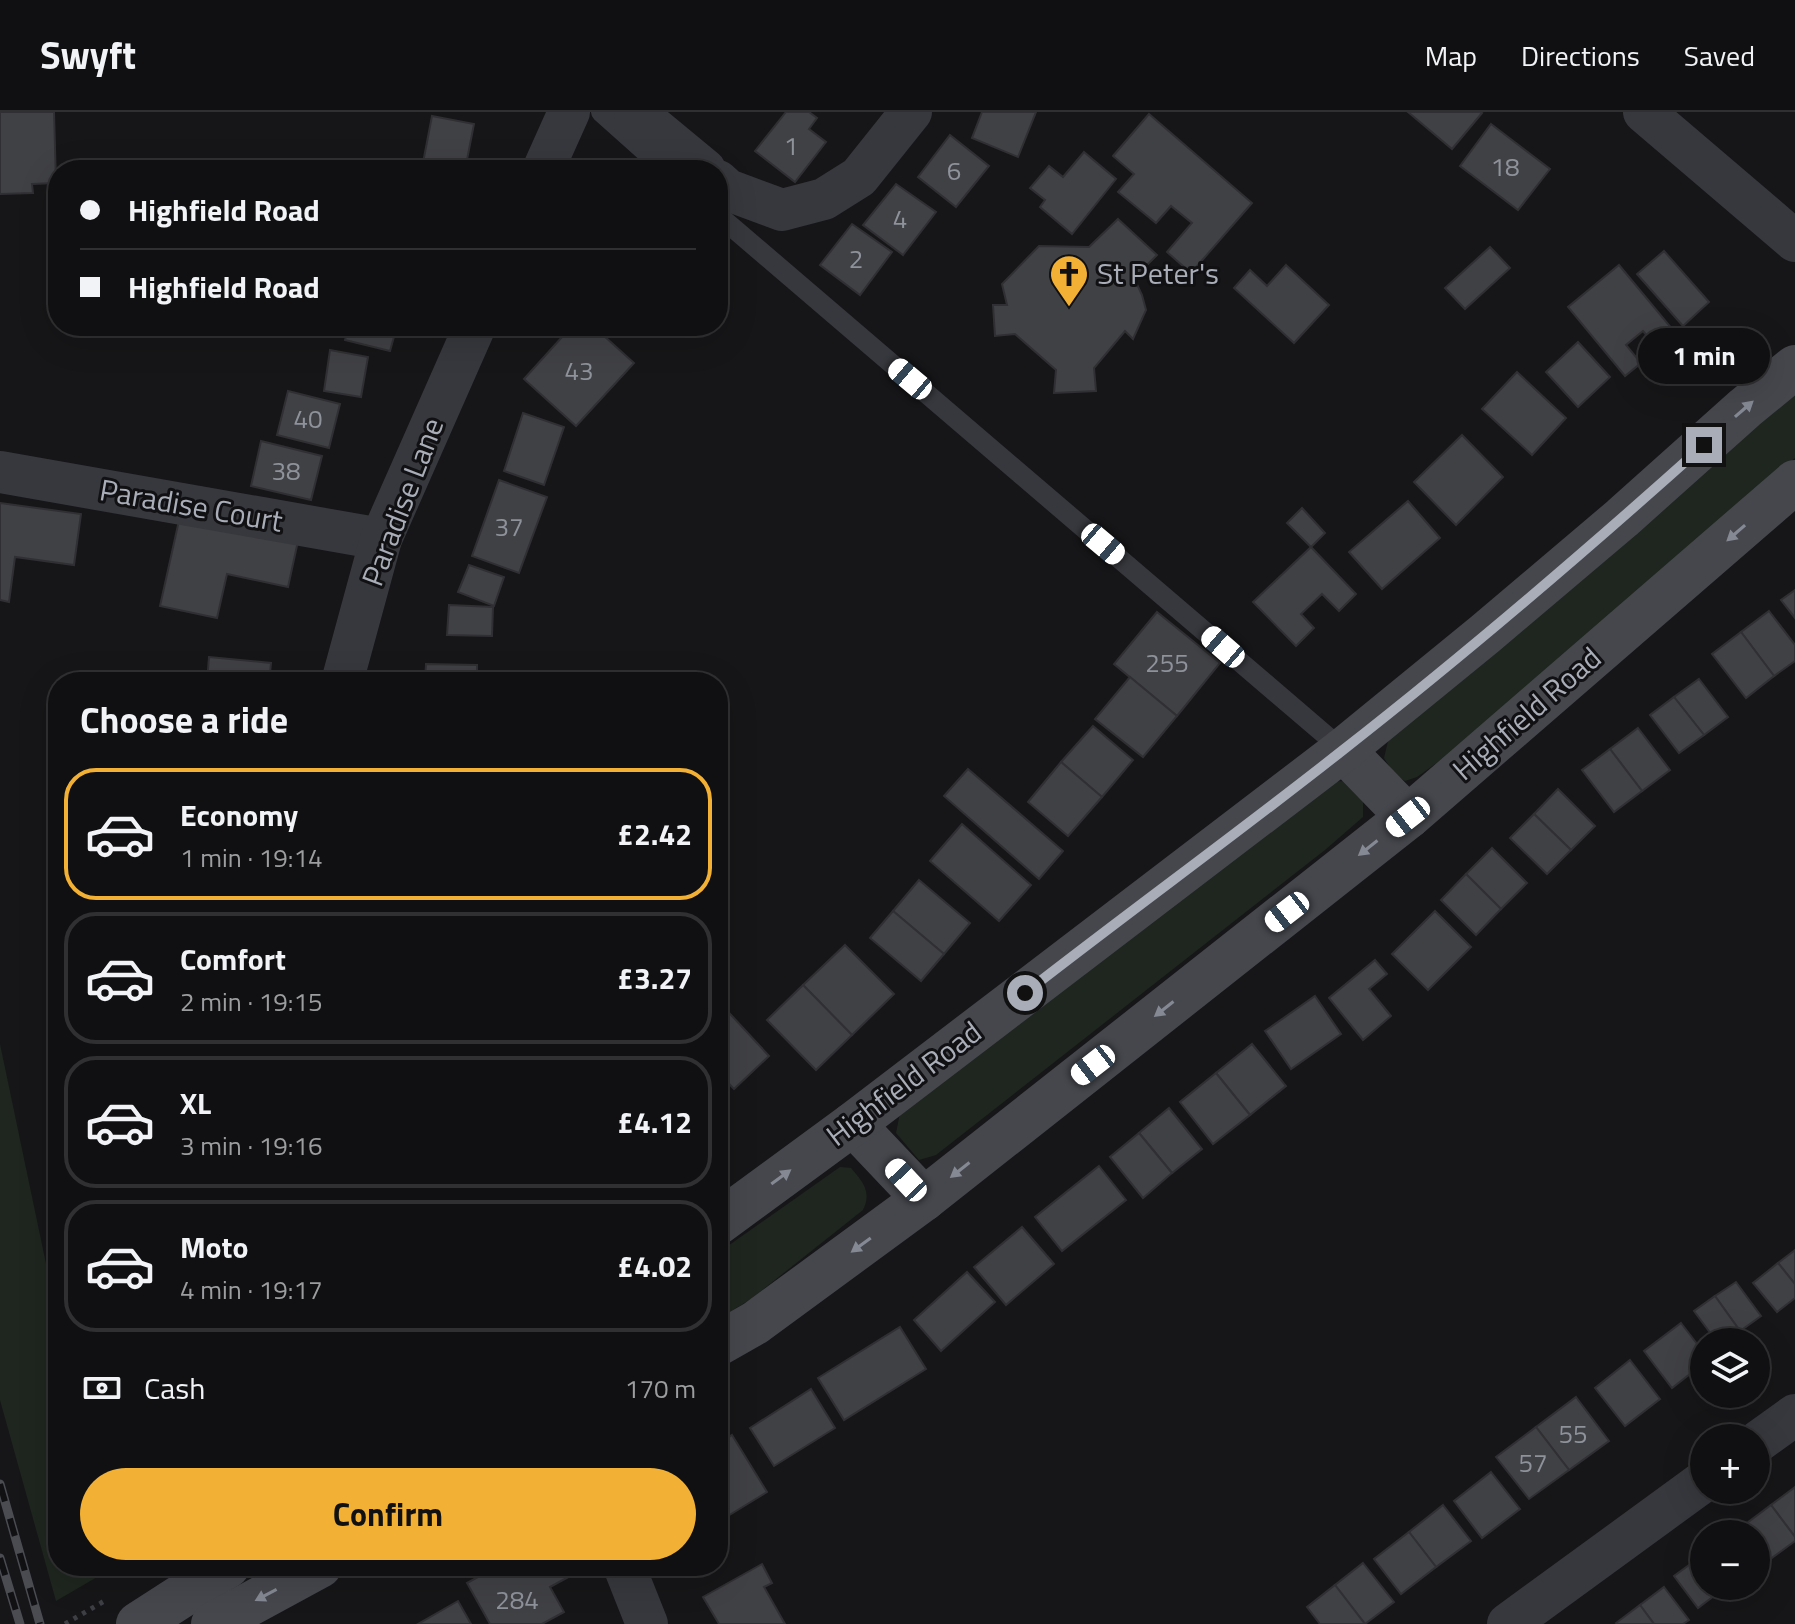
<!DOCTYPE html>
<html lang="en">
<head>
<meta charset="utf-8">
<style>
	body { margin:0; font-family:"Titillium Web",sans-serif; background:#19191b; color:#f1f3f6; height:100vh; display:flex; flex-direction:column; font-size:30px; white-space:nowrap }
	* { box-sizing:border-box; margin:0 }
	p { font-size:26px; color:#9c9d9f }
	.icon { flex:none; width:44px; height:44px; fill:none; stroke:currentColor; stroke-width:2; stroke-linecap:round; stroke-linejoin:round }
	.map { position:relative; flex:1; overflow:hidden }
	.sheet { position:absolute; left:48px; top:560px; width:680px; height:904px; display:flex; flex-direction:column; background:#101012; border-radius:32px; box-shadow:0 8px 32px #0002,0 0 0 2px #303032 }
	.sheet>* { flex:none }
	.banner { position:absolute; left:48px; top:48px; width:680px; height:176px; border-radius:32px; box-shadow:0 8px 32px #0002,0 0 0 2px #303032; display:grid; align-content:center; height:176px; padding:0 32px; background:#101012 }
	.tools { position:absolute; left:1690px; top:1216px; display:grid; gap:16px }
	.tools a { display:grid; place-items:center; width:80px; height:80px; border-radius:50%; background:#101012; box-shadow:0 8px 32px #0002,0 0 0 2px #303032; font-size:40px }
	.end { position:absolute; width:36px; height:36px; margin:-18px; border:10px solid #a8adb8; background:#111; box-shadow:0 0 0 4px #111 }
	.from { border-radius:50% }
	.bubble { position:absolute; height:56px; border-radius:28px; background:#101012; box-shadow:0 8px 32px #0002,0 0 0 2px #303032; font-size:26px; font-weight:700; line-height:56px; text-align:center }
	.car { position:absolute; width:24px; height:48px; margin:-24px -12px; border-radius:10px; box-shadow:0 0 6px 2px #0007; background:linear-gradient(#fff 24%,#345 0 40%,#fff 0 76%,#345 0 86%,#fff 0) }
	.banner b { display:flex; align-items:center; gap:28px; height:76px; font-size:30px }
	.banner b+b { border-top:2px solid #303032 }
	.banner i { width:20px; height:20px; background:#f1f3f6 }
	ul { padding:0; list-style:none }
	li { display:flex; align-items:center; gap:24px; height:132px; margin:0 16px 12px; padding:0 16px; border:4px solid #303032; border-radius:32px }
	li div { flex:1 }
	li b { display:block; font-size:30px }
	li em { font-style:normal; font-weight:700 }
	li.current { border-color:#f2b134 }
	li>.icon { width:72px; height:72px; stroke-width:1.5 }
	h2 { padding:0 32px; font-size:36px; line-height:96px }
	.pay { display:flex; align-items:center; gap:20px; height:88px; padding:0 32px; font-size:30px }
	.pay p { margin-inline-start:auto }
	.cta { display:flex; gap:16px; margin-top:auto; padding:16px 32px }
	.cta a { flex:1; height:92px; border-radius:48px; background:#f2b134; color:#111; font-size:32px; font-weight:700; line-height:92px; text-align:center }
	header { display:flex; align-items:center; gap:48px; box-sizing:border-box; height:112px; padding:0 40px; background:#101012; border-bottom:2px solid #303032 }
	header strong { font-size:38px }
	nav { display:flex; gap:44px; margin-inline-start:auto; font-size:28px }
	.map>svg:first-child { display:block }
</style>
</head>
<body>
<header>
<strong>Swyft</strong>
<nav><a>Map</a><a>Directions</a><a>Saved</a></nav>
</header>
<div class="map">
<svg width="1795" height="1512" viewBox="0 0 1795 1512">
	<rect width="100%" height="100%" fill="#161618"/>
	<g fill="#1e261f">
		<polygon points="1795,273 1795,346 1452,640 1417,665 1405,669 1394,662 1384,646 1389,625"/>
		<polygon points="1345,669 1363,688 1363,705 1325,738 936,1043 919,1048 896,1021 900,1001 1328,670"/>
		<polygon points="0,932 58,1209 58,1454 116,1454 56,1489 0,1288"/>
		<path d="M 840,1055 L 851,1056 C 863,1070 872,1080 863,1098 L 751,1187 L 718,1207 L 718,1141 Z"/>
	</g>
	<g fill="#404145" stroke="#303034" stroke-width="2">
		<polygon points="0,0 54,0 56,71 32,72 33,81 0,82"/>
		<polygon points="786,0 809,0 817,6 809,17 826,30 795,70 755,39"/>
		<polygon points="982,0 1036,0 1018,45 972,26"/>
		<polygon points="1408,0 1480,0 1482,1 1452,37"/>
		<polygon points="1149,2 1252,91 1191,161 1167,140 1192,111 1171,94 1156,111 1118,80 1134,62 1113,44"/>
		<polygon points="432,4 474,12 465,58 433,58 422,56"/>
		<polygon points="1491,12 1550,57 1518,98 1460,54"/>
		<polygon points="950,23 989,54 956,95 918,65"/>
		<polygon points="1084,40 1116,67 1072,122 1040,95 1045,88 1030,76 1049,54 1063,65"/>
		<polygon points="896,72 936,100 903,143 863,113"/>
		<polygon points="1118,107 1157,143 1134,166 1142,183 1146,198 1133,227 1125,219 1094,256 1096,279 1054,281 1056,258 1015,222 995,224 993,193 1007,193 1002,172 1039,134 1089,135"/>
		<polygon points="852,112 892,140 860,183 820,153"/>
		<polygon points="1490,135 1510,156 1465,197 1445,176"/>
		<polygon points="1664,139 1709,190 1683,214 1637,162"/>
		<polygon points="1286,153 1329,193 1294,231 1234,176 1250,158 1267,174"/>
		<polygon points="1619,153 1678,224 1660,239 1643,219 1626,233 1641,251 1625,264 1568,195"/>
		<polygon points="349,214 397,214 390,239 345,228"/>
		<polygon points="572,214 593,214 634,251 576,314 524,267"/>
		<polygon points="1578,230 1610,265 1578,295 1546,260"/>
		<polygon points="330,238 368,245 361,285 324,279"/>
		<polygon points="1517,260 1566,306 1532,343 1482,297"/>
		<polygon points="288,279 340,292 329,336 277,323"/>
		<polygon points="523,301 564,315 544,373 504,359"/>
		<polygon points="1462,323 1503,365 1456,413 1414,370"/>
		<polygon points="261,329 322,344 311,388 251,374"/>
		<polygon points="499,368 547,385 519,461 472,444"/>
		<polygon points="1408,389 1440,426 1382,477 1349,440"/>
		<polygon points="0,391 81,402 74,453 15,445 9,490 0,488"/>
		<polygon points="1302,396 1325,421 1311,435 1287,411"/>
		<polygon points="180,404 298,429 288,475 227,462 217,506 160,494"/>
		<polygon points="1311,435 1356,482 1339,499 1322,482 1301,502 1314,516 1296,534 1253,490"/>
		<polygon points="469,453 504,465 494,494 458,480"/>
		<polygon points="1795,478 1795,506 1781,488"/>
		<polygon points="449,493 493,495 492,524 447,523"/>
		<polygon points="1769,499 1795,533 1795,549 1774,564 1741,520"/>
		<polygon points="1157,500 1220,551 1177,604 1114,552"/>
		<polygon points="1741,520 1774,564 1746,586 1712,542"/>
		<polygon points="209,545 271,551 269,570 207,570"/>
		<polygon points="426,552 477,553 477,570 425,570"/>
		<polygon points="1130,565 1177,604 1143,645 1095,607"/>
		<polygon points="1699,567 1728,605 1704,623 1674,585"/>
		<polygon points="1674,585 1704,623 1679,641 1650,603"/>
		<polygon points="1093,614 1133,648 1102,685 1061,650"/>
		<polygon points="1638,616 1670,658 1642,679 1610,637"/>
		<polygon points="1610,637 1642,679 1614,700 1582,658"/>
		<polygon points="1061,650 1102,685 1068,724 1028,690"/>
		<polygon points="968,657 1063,739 1039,767 944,684"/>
		<polygon points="1558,677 1595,714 1571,738 1534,702"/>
		<polygon points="1534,702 1571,738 1547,762 1510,726"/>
		<polygon points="962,712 1031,773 999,809 930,749"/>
		<polygon points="1492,736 1527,771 1501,797 1466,762"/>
		<polygon points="1466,762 1501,797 1476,823 1441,788"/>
		<polygon points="919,768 970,811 944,842 893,799"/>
		<polygon points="893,799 944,842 921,869 870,826"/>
		<polygon points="1435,799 1471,835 1428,878 1392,842"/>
		<polygon points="845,833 894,882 852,923 803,873"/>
		<polygon points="1375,848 1387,862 1369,877 1391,904 1363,928 1329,886"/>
		<polygon points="803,873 852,923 816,958 767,908"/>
		<polygon points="1315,884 1341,922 1291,957 1265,919"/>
		<polygon points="720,891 769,944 734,977 718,960 718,893"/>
		<polygon points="1252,932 1286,974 1250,1003 1216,961"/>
		<polygon points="1216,961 1250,1003 1213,1032 1180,990"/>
		<polygon points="1169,996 1202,1037 1172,1061 1139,1021"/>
		<polygon points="1139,1021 1172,1061 1143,1086 1110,1045"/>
		<polygon points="1099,1054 1126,1088 1062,1139 1035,1105"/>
		<polygon points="1022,1115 1054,1152 1006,1193 974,1155"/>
		<polygon points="1795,1138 1795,1172 1778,1151"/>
		<polygon points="1778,1151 1795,1172 1795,1186 1777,1200 1753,1171"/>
		<polygon points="967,1160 995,1190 941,1239 914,1208"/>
		<polygon points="1736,1170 1761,1204 1740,1219 1715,1184"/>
		<polygon points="1715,1184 1740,1219 1724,1230 1717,1230 1694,1199"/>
		<polygon points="1681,1211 1704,1241 1704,1251 1672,1276 1644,1239"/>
		<polygon points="900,1215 926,1257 844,1308 818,1266"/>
		<polygon points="1630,1248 1660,1287 1625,1314 1595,1276"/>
		<polygon points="811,1277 835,1316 774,1354 750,1316"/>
		<polygon points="1576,1285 1609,1329 1569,1358 1536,1315"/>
		<polygon points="1536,1315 1569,1358 1529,1387 1496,1345"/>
		<polygon points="732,1323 767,1380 723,1407 718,1399 718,1332"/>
		<polygon points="1491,1360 1520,1397 1482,1426 1454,1389"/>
		<polygon points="1795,1375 1795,1425 1771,1393"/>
		<polygon points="1443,1393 1471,1429 1436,1455 1409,1420"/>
		<polygon points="1771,1393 1795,1425 1795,1429 1769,1448 1756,1431 1756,1422 1749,1422 1743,1414"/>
		<polygon points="1409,1420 1436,1455 1401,1482 1374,1447"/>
		<polygon points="1703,1443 1704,1474 1727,1474 1698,1496 1674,1464"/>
		<polygon points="1363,1451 1394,1490 1365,1512 1335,1473"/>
		<polygon points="762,1452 772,1471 764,1475 785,1512 719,1512 703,1485"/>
		<polygon points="498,1454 570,1454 574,1462 550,1475 564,1500 542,1512 490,1512 467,1471"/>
		<polygon points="1335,1473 1365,1512 1320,1512 1307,1495"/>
		<polygon points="1664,1475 1689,1508 1683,1512 1654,1512 1640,1493"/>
		<polygon points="458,1489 471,1512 418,1512"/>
		<polygon points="1640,1493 1654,1512 1617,1512 1616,1511"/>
	</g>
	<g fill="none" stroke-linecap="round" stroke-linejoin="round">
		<polyline stroke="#3d3f44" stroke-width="5" stroke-dasharray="4 6" stroke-linecap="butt" points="65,1512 106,1488"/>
		<g stroke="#37383d" stroke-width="20">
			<polyline points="601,0 666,58"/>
			<polyline points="718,103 1343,638"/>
		</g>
		<g stroke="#37383d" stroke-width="42">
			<polyline points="635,0 705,58"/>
			<polyline points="1644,0 1795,129"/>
			<polyline points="543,58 569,0"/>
			<polyline points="718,69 728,78 782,98 824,87 859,65 911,0"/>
			<polyline points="0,360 381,427"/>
			<polyline points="342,570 381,427 475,214"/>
			<polyline points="1756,1331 1795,1303"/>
			<polyline points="624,1454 647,1512"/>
			<polyline points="1508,1512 1704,1369"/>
		</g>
		<g stroke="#45474d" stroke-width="44">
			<polyline points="1343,638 1408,705"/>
			<polyline points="853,1012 924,1087"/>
			<polyline points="718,1111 853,1012 1343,638 1485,522 1622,406 1745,296 1795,255"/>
			<polyline points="718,1232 755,1211 924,1087 1408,705 1795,370"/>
			<polyline points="138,1512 228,1454"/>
			<polyline points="213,1512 320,1454"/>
		</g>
		<g stroke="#4a4c52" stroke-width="9">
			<g id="rail">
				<polyline points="0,1372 40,1512"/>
				<polyline points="0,1446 20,1512"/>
			</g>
		</g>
		<use href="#rail" stroke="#111113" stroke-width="6" stroke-dasharray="18" stroke-linecap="butt"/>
	</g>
	<defs><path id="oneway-solid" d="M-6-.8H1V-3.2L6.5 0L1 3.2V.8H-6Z" transform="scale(2)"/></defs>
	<g fill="#858993">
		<use href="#oneway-solid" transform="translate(1744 297) rotate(-41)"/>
		<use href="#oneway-solid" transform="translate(1736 421) rotate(139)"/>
		<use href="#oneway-solid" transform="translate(1368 736) rotate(142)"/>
		<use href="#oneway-solid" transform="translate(1164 897) rotate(142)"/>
		<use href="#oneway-solid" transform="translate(960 1058) rotate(142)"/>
		<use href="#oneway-solid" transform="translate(781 1065) rotate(-36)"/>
		<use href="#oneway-solid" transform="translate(861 1133) rotate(144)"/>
		<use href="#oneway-solid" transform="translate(266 1483) rotate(152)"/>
	</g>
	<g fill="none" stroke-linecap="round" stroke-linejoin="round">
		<path stroke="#a8adb8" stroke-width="10" d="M 1025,881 C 1130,799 1238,721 1343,638 C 1467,541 1587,438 1704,333"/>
	</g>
	<defs>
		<g id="church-pin" transform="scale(2)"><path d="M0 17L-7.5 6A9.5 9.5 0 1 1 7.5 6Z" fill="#f2b134" stroke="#111113"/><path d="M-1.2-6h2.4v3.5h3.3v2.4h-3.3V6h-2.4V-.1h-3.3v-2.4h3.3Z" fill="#111"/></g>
	</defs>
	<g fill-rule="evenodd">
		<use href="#church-pin" x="1069" y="162"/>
	</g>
	<g text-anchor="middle" stroke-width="6" stroke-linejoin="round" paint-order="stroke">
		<g font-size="26" fill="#8e929b">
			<text x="791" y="43">1</text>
			<text x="1505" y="64">18</text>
			<text x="954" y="68">6</text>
			<text x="900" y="116">4</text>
			<text x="856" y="156">2</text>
			<text x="579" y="268">43</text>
			<text x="308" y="316">40</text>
			<text x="286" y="368">38</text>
			<text x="509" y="424">37</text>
			<text x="1167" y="560">255</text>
			<text x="1573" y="1331">55</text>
			<text x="1533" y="1360">57</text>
			<text x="517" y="1497">284</text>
		</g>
		<g font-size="30" fill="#a8adb8" stroke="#111113" text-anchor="start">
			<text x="1097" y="172">St Peter's</text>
		</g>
		<g font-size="30" fill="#a8adb8" stroke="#111113">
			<text transform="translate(403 390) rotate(-69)" y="10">Paradise Lane</text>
			<text transform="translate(191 394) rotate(10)" y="10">Paradise Court</text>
			<text transform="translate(1527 602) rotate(-41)" y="10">Highfield Road</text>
			<text transform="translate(904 972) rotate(-37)" y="10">Highfield Road</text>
		</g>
	</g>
</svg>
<div class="tools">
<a><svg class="icon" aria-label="layers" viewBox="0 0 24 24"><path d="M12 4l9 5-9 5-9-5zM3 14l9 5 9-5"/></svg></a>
<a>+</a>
<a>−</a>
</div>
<i class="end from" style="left:1025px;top:881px"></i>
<i class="end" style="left:1704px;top:333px"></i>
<div class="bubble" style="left:1638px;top:216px;width:132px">1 min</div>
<i class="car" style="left:910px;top:267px;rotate:310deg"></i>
<i class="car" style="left:1103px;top:432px;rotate:130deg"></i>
<i class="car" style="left:1223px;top:535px;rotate:311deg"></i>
<i class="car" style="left:1408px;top:705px;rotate:232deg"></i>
<i class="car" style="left:1287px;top:800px;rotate:232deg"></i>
<i class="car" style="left:1093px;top:953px;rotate:232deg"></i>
<i class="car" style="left:906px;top:1068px;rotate:317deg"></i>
<div class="banner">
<b><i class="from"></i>Highfield Road</b>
<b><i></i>Highfield Road</b>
</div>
<section class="sheet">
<h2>Choose a ride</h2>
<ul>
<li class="current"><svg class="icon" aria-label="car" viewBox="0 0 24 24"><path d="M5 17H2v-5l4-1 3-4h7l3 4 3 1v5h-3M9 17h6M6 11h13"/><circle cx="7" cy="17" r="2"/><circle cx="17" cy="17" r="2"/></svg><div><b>Economy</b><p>1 min · 19:14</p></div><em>£2.42</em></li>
<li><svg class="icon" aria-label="car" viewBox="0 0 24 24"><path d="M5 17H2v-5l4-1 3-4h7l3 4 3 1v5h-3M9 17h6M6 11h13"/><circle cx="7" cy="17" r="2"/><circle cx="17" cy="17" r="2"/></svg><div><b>Comfort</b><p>2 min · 19:15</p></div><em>£3.27</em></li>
<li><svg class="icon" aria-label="car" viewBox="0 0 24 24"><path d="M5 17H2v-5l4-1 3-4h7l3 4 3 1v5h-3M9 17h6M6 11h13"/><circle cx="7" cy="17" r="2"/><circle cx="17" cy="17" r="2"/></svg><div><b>XL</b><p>3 min · 19:16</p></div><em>£4.12</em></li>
<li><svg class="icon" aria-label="car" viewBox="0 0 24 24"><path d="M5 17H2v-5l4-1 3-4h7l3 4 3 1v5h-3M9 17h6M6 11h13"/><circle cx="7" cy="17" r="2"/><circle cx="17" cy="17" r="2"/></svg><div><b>Moto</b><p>4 min · 19:17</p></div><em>£4.02</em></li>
</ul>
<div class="pay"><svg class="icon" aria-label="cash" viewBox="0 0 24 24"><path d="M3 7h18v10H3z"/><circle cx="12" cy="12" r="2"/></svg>Cash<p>170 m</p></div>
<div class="cta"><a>Confirm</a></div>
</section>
</div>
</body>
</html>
